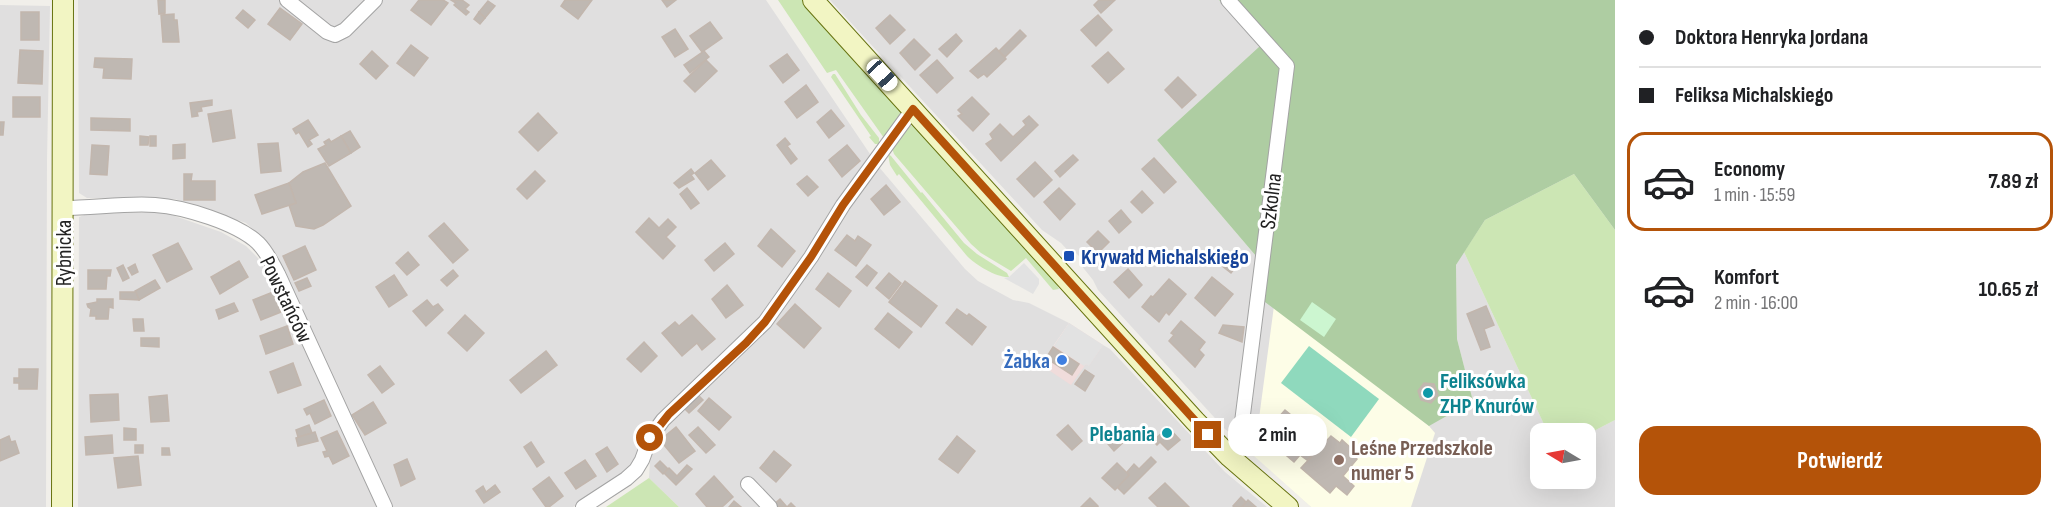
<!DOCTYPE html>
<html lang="pl">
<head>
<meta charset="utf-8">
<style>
	body { margin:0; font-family:"Sofia Sans Condensed",sans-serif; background:#f6f6f6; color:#202124; height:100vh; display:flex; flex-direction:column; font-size:22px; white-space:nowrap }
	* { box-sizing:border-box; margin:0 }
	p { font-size:20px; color:#757577 }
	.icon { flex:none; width:33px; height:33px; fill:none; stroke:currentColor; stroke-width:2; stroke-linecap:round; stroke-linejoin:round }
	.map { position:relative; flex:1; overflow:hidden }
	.sheet { display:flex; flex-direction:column; background:#fff; width:450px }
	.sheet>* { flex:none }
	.top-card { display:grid; align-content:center; height:132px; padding:0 24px; background:#fff }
	.needle { width:39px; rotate:280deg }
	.controls { position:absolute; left:1530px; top:423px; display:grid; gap:12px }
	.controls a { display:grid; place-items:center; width:66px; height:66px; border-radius:12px; background:#fff; box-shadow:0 6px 24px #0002; font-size:30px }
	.end { position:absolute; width:27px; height:27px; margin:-14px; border:8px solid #b45309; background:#fff; box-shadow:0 0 0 3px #fff }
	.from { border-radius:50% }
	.bubble { position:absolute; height:42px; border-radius:18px; background:#fff; box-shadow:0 6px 24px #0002; font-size:20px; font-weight:700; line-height:42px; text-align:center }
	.car { position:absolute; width:18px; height:36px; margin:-18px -9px; border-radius:8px; box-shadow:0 0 4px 2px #0007; background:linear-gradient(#fff 24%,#345 0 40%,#fff 0 76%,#345 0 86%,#fff 0) }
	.top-card b { display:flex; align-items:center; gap:21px; height:57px; font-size:22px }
	.top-card b+b { border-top:2px solid #e0e0e0 }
	.top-card i { width:15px; height:15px; background:#202124 }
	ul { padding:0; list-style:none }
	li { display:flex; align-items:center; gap:18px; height:99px; margin:0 12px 9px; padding:0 12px; border:3px solid transparent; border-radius:18px }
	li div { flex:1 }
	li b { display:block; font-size:22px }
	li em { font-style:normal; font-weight:700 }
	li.on { border-color:#b45309 }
	li>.icon { width:54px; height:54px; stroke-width:1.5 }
	.button { display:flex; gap:12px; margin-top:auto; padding:12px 24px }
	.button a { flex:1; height:69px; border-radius:18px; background:#b45309; color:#fff; font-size:24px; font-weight:700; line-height:69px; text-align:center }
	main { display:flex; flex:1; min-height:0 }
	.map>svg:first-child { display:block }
</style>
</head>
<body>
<main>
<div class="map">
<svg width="1615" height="507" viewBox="0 0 1615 507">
	<rect width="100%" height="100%" fill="#f1efea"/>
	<g fill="#e0dfdf">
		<polygon points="78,0 766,0 870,154 867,163 762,319 734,346 626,473 573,507 391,507 276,256 267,242 246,223 175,199 87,198 79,193"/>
		<polygon points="830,0 1219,0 1260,46 1157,140 1256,256 1265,301 1473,401 1457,339 1456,265 1464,252 1548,433 1540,434 1540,478 1586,478 1586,435 1615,420 1615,507 1311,507 1224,428 1098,290 1093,280 1081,265 1084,261 1076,253 1072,255 1061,243 1042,230"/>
		<polygon points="0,5 50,6 47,160 46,507 0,507"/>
		<polygon points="879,167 965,269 978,281 1013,300 1029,303 1069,323 1041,364 1086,364 1089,365 1103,345 1110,349 1225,472 1267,507 679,507 649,478 651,446 654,439 697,391 737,360 760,337 820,258 848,208"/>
		<polygon points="153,212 166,213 221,232 246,246 258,258 271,278 289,314 377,507 78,507 79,217 87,214"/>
	</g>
	<polygon fill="#f0dcdb" points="1069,323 1103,345 1089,366 1086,364 1071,385 1041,365"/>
	<polygon fill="#fdfde7" points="1274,306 1429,426 1435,433 1411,507 1311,507 1254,456"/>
	<g fill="#cce6b4">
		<polygon points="778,0 804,0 900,106 900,119 884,138 836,70 827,73"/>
		<polygon points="833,74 835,74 861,115 879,138 879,144 875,144 869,137 871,136 831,77"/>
		<polygon points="916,125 1051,273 1059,289 1053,290 1026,258 1011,271 981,253 971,244 894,154 892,148 907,126"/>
		<path d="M 888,154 L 891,156 L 921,193 L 922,192 L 964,243 L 977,254 L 1007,273 L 1009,277 C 997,278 976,265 967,256 L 899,174 L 897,176 L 890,165 Z"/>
		<polygon points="1574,174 1615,230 1615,420 1586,435 1548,433 1464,252 1485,220"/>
		<polygon points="649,478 679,507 606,507"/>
	</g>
	<polygon fill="#aecda2" points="1219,0 1615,0 1615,230 1574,174 1485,220 1456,265 1457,339 1473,401 1429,426 1265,302 1256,256 1157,140 1260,46"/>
	<polygon fill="#ccf6d0" points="1312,302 1336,319 1324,337 1300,320"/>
	<polygon fill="#8fd9bd" points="1309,346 1379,399 1351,437 1281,383"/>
	<g fill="#e2e2e2">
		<polygon points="1024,263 1039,279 1039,284 1033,294 1004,278 1009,277"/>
		<polygon points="1069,323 1103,345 1089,366 1086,364 1084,366 1054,346"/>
	</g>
	<g fill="#bfb8b2" stroke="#c2b6ad" stroke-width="1.5">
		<polygon points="158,0 165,0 165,13 159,14"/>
		<polygon points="419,0 443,0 448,3 431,25 411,10"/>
		<polygon points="451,0 462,0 469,5 465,9 469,12 466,15 454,5 456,3"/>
		<polygon points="565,0 592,0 578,19 561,6"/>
		<polygon points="662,0 676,0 667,7"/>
		<polygon points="1099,0 1115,0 1101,13 1094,5"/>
		<polygon points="488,1 495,6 485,18 479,12"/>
		<polygon points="280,8 302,24 290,40 268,24"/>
		<polygon points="243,10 255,20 248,28 236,18"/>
		<rect x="21" y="12" width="18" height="28"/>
		<polygon points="479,12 485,18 480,24 474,19"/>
		<polygon points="174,14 174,20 177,20 179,42 163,42 161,15"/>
		<polygon points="890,15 905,30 890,44 876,28"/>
		<polygon points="1098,15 1112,30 1096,46 1081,30"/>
		<polygon points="710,22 722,38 702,52 690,36"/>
		<polygon points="675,29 688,49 675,57 662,37"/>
		<polygon points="1020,30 1026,36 1005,57 999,51"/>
		<polygon points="956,34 962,41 947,57 939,49"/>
		<polygon points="914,39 930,55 915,70 900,53"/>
		<polygon points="411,45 428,58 414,76 397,63"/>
		<polygon points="996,48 1006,59 987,77 984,74 978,78 970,71"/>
		<polygon points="20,50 43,51 42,84 18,83"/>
		<polygon points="372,51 388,66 376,79 360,64"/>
		<polygon points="704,51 709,57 690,73 684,65"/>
		<polygon points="1108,52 1124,69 1108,83 1092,66"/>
		<polygon points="787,54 799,70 783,83 770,66"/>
		<polygon points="95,58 132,59 131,79 103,78 104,68 94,67"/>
		<polygon points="706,60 717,71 695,92 684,81"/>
		<polygon points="937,60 953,78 937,93 920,75"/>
		<polygon points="1178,77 1196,95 1182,108 1165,90"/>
		<polygon points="806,85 818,102 797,118 785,102"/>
		<rect x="13" y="97" width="27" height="20"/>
		<polygon points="972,97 989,114 973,131 958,116 962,114 958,110"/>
		<polygon points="212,100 212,105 201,107 202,111 197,112 198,116 192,117 190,103"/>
		<polygon points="231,110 235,138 213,142 208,114"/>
		<polygon points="831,110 844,126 829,138 817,122"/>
		<polygon points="538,113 557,133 538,151 519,132"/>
		<polygon points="1029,116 1038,125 1001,161 986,144 993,139 990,134 1000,124 1013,137 1026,125 1023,121"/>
		<polygon points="91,118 130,119 130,131 91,130"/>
		<polygon points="308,120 318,135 309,140 312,144 308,147 299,132 296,134 293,129"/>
		<polygon points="0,122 4,122 3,135 0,135"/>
		<polygon points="350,131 360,147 351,153 341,136"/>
		<polygon points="140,136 149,137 148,145 140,145"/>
		<rect x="150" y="136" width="6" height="10"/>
		<polygon points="341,136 351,153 329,166 318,149 326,145 324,142 329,139 331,142"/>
		<polygon points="785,138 790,144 787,146 797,159 791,164 777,145"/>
		<polygon points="278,143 281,171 261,173 258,144"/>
		<polygon points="185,144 185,158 173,159 173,145"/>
		<polygon points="92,145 109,146 107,175 90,174"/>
		<polygon points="847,145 860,161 842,177 829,160"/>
		<polygon points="1073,155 1078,160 1060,177 1055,171"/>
		<polygon points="1154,158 1176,182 1164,193 1142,169"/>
		<polygon points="711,160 725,176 708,190 695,173"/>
		<polygon points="1035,162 1052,180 1034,197 1017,179"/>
		<polygon points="325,163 351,206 323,225 314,229 296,226 289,205 296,203 289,183 303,172"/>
		<polygon points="691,169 694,173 691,175 694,179 679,188 674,183"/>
		<polygon points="535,171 545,181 527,199 517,189"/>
		<polygon points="184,174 192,174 191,181 215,181 215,200 184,200"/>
		<polygon points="807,176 818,187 808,196 797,184"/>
		<polygon points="289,183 296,203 262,214 255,195"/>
		<polygon points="886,185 900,202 884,215 871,199"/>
		<polygon points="687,188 699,203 691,209 680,194"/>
		<polygon points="1059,188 1075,204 1060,220 1044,202"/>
		<polygon points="1142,191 1153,203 1142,213 1131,202"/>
		<polygon points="1121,210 1131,222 1119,233 1109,221"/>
		<polygon points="649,218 659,228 668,219 676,227 666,237 675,246 663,259 636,232"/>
		<polygon points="444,223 468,250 453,263 429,236"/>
		<polygon points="771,229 795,251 782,267 758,246"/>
		<polygon points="1098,231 1109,242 1098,253 1087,242"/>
		<polygon points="847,235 855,241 858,236 871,245 856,266 835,250"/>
		<polygon points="178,243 192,269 167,282 153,255"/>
		<polygon points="725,243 734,254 714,271 705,260"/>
		<polygon points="305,246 316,270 294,280 283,256"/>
		<polygon points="408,252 419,265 407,275 396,263"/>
		<polygon points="1231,252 1241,260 1231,273 1221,265"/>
		<polygon points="239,261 248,277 220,294 211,277"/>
		<polygon points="135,264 138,272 132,275 128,268"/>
		<polygon points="123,265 129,278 123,281 117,268"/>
		<polygon points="867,265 877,273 867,286 856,277"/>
		<polygon points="1128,269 1142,285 1129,298 1114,282"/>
		<polygon points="88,270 111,270 110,276 107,276 106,289 88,289"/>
		<polygon points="453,270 458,276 447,286 441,280"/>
		<polygon points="828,273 851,291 839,307 816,289"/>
		<polygon points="889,273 901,283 889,299 876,288"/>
		<polygon points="394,275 407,295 389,307 376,287"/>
		<polygon points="1212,277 1233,294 1215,316 1195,298"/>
		<polygon points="307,278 311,286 299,291 295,283"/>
		<polygon points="1169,279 1186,294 1169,315 1166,312 1159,322 1142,307 1151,296 1153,297"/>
		<polygon points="155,280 160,288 139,300 135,291"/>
		<polygon points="905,281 937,306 921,327 889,302"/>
		<polygon points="727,285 743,305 726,318 712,299"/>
		<polygon points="120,292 136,292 139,300 120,299"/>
		<polygon points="273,292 281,312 261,320 253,300"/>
		<polygon points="97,299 113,299 113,308 109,307 108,319 96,319 96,316 90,316 91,309 88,307 87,304 97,302"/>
		<polygon points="427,300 433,307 438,304 443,310 426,326 413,311"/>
		<polygon points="234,303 238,311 219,319 216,310"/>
		<polygon points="795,304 821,328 804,348 777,324"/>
		<polygon points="1486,306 1494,325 1484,329 1490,347 1481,350 1467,314"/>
		<polygon points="957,309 967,316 969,314 986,327 972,345 946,323"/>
		<polygon points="888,313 912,332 899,348 875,329"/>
		<polygon points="465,315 484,333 467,351 448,333"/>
		<polygon points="692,315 715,339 702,350 697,343 682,356 662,333 675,322 679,326"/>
		<polygon points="133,319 143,319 144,331 134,331"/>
		<polygon points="1181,321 1205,342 1199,350 1204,355 1195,367 1169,341 1174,335 1171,333"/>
		<polygon points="1223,325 1244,327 1242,342 1219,333"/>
		<polygon points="287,326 293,344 266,354 260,336"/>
		<polygon points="141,338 159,338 159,347 141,346"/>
		<polygon points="644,342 657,356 641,372 627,359"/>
		<polygon points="1053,347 1079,364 1072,375 1046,358"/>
		<polygon points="546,351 557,365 521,393 510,380"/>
		<polygon points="293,363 301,385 278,393 270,372"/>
		<polygon points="380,366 394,384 382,393 368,375"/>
		<polygon points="19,369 38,369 37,389 19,389 19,383 14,383 14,378 19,378"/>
		<polygon points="1085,370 1094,376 1085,391 1075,384"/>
		<polygon points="1424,383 1434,384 1438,395 1431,403 1421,400 1418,391"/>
		<polygon points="696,393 703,400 689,413 683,407"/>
		<polygon points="118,394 119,420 91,422 90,395"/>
		<polygon points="167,395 169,421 151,422 149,397"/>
		<polygon points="709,398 731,417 719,430 698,411"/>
		<polygon points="324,400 331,416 315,424 310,413 307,415 304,409"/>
		<polygon points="373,402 386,423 365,435 352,415"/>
		<polygon points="1285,410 1324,442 1307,460 1300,455 1294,462 1274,445 1281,438 1269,428"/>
		<polygon points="1116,424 1128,438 1114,451 1102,437"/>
		<polygon points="309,425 312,433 298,437 296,430"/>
		<polygon points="1068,425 1082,441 1072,450 1057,435"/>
		<polygon points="676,427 695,451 679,463 660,440"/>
		<polygon points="698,427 715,445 706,453 689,435"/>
		<polygon points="1168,427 1180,440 1168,450 1160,442 1157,445 1153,441"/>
		<polygon points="124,428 136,429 136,440 124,440"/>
		<polygon points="337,431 349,456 333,464 329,456 325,457 323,452 327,451 321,438"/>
		<polygon points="315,432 318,441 298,446 296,438"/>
		<polygon points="112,435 113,453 86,455 85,437"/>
		<polygon points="9,436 11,442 15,441 19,453 0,461 0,440"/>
		<polygon points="957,436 975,451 958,473 939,459"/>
		<polygon points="1331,436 1340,443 1342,440 1352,449 1349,452 1357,459 1343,476 1354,486 1347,495 1336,486 1330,493 1301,468"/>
		<polygon points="531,442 544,462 537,467 524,447"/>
		<rect x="135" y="445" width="8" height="8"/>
		<polygon points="607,447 618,464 607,472 596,454"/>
		<polygon points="162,448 169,448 170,455 162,455"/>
		<polygon points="774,451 791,465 776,482 760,468"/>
		<polygon points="138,456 141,485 118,488 114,458"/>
		<polygon points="1151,457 1156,462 1124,494 1117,487 1129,475 1127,472 1134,464 1139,469"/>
		<polygon points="407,459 415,479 401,486 394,465"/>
		<polygon points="585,460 596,476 576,489 565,473"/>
		<polygon points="660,461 668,469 663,474 655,466"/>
		<polygon points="1117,463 1129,475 1115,490 1102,478"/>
		<polygon points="687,465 692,469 676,485 664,473 669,468 677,476"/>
		<polygon points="714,476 733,497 722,507 707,507 696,494"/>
		<polygon points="549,477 563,496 549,507 546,507 533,489"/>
		<polygon points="1165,483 1189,507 1158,507 1149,498"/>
		<polygon points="495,485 500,492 484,503 476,491 483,486 486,492"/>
		<polygon points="1241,497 1246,502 1242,507 1234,507 1233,506"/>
		<polygon points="1090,498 1098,506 1098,507 1081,507"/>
		<polygon points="780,499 787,507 791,503 795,507 774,507 772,506"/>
		<polygon points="1248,500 1256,507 1242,507"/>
		<polygon points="734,501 741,507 729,507"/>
	</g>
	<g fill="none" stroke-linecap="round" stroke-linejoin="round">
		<g stroke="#a3a3a3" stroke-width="16">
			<g id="street">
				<polyline points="287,0 327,32 335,35 345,30 375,0"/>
				<polyline points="1228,0 1287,66 1240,438 1230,457"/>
				<path d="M 63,208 C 94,208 125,203 155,205 C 184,207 237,223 258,243 C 267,252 272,263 278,274 L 385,507"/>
				<polyline points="748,484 770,507"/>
				<polyline points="583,507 626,479 636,470 642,460 650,438 663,420 765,322 811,257 843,205 913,109"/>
			</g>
		</g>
		<g stroke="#67730f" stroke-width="22">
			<g id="secondary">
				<polyline points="813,0 1195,421 1230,457 1288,507"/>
				<polyline points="62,507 63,0"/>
			</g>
		</g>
		<use href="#street" stroke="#fff" stroke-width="14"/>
		<use href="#secondary" stroke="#f2f5c3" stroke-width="20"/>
	</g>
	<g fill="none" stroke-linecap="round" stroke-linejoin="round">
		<polyline stroke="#b45309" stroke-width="8" points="650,438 669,414 746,343 765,322 811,257 843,205 913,109 1208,435"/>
	</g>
	<rect fill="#1a4fb4" stroke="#fff" stroke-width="2" x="1063" y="250" width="12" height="12" rx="3"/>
	<circle fill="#3f7fe0" stroke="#fff" stroke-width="2" cx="1062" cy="360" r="6"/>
	<g fill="#0f9aa8" stroke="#fff" stroke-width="2">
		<circle cx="1428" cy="393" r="6"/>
		<circle cx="1167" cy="433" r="6"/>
	</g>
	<circle fill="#8d6e63" stroke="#fff" stroke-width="2" cx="1339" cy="460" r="6"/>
	<g text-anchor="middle" stroke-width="6" stroke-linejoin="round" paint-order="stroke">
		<g font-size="22" fill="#222" stroke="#fff">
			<text transform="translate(1270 201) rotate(-83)" y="8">Szkolna</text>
			<text transform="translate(63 253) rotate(-90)" y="8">Rybnicka</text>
			<text transform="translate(287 299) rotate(64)" y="8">Powstańców</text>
		</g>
		<g font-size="22" font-weight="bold" fill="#164399" stroke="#fff" text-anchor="start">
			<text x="1081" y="264">Krywałd Michalskiego</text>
		</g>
		<g font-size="22" font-weight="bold" fill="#366cbe" stroke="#fff" text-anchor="end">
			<text x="1050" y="368">Żabka</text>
		</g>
		<g font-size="22" font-weight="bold" fill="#0d838f" stroke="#fff" text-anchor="start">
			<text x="1440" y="388">Feliksówka<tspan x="1440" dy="25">ZHP Knurów</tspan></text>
			<text x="1155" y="441" text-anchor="end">Plebania</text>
		</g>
		<g font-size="22" font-weight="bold" fill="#785e54" stroke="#fff" text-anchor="start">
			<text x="1351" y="455">Leśne Przedszkole<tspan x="1351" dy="25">numer 5</tspan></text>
		</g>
	</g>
</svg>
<div class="controls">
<a><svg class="needle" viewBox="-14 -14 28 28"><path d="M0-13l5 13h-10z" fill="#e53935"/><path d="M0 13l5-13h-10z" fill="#757577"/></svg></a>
</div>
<i class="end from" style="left:650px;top:438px"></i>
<i class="end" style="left:1208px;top:435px"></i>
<div class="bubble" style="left:1228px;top:414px;width:99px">2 min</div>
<i class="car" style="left:882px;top:75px;rotate:137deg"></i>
</div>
<section class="sheet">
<div class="top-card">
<b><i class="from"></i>Doktora Henryka Jordana</b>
<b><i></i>Feliksa Michalskiego</b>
</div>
<ul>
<li class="on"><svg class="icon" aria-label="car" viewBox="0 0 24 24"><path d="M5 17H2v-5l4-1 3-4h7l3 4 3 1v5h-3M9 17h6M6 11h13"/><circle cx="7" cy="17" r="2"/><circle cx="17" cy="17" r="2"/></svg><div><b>Economy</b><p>1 min · 15:59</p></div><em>7.89 zł</em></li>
<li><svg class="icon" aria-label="car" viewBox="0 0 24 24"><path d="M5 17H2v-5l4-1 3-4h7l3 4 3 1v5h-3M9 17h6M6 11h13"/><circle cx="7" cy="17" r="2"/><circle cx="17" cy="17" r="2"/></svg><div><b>Komfort</b><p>2 min · 16:00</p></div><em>10.65 zł</em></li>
</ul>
<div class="button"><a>Potwierdź</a></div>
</section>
</main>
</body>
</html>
